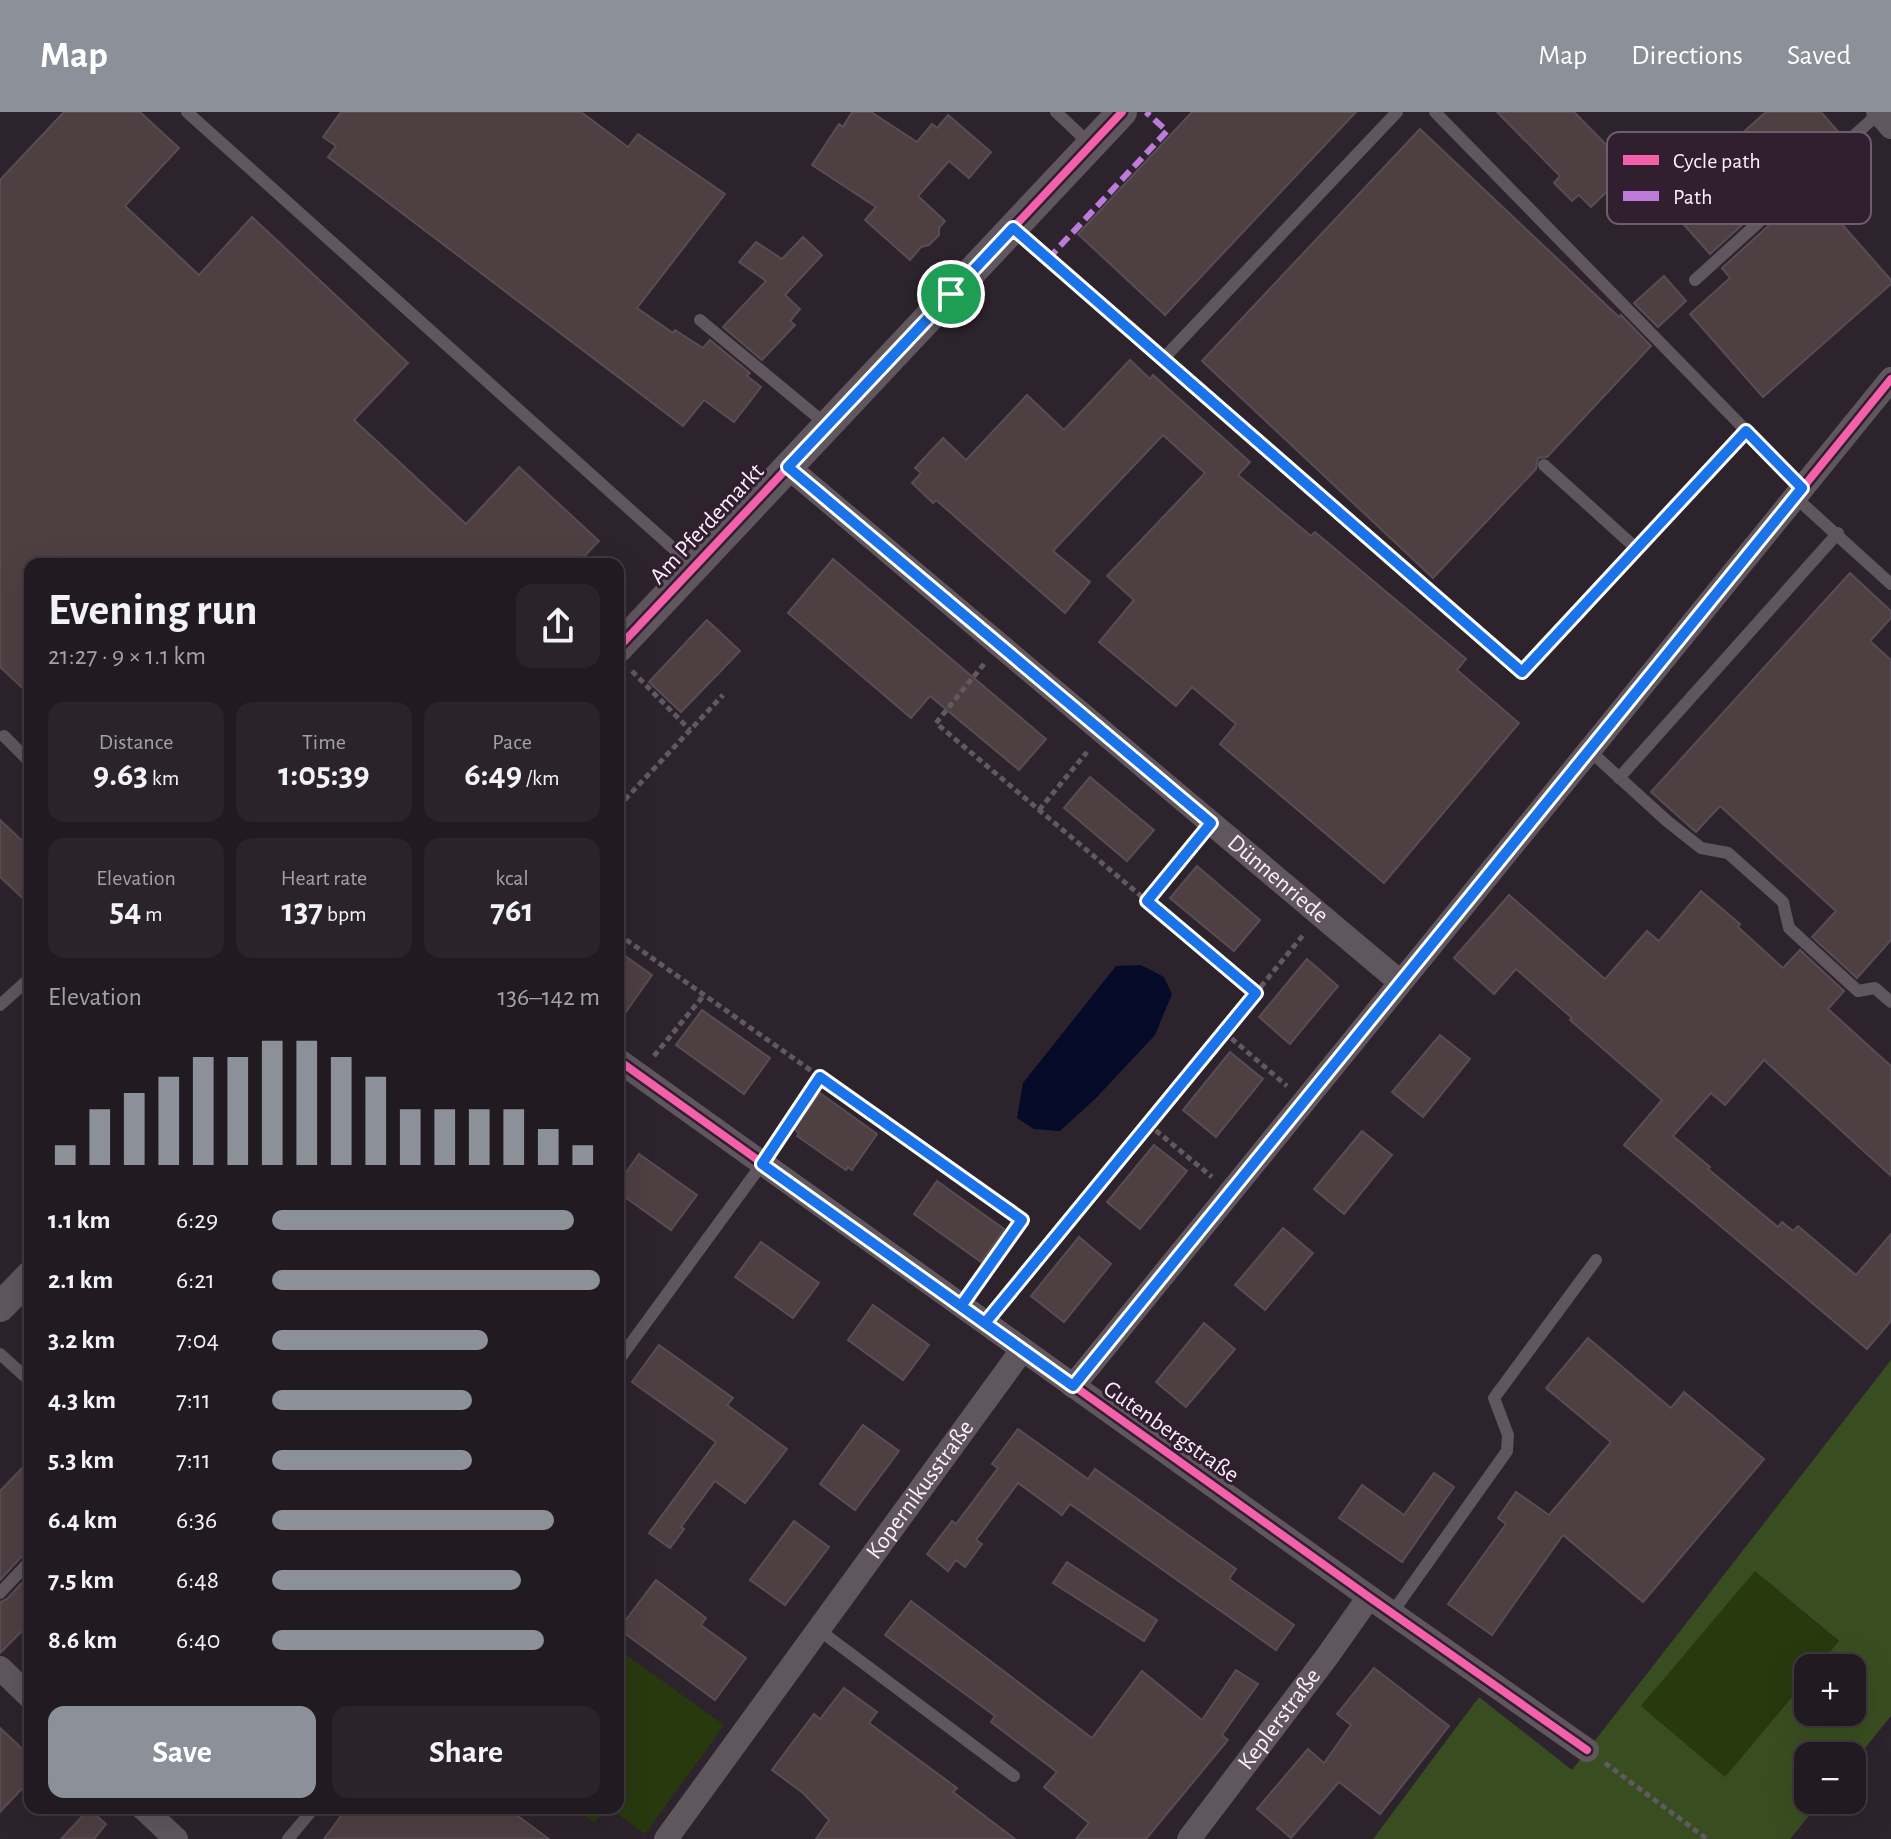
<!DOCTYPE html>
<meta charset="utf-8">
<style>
body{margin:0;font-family:"Alegreya Sans",sans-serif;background:#2a232a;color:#f1f3f6;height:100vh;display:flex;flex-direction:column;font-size:30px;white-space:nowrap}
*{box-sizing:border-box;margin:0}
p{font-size:26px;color:#a2a1a5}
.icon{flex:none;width:44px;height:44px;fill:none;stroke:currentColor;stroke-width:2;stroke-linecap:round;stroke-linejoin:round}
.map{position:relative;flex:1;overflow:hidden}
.drawer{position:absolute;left:24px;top:446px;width:600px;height:1256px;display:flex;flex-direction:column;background:#221a21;border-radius:16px;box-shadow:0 8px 32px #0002,0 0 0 2px #3f383f}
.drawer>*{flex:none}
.controls{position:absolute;left:1794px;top:1542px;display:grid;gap:16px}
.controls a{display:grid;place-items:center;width:72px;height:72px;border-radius:16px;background:#221a21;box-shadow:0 8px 32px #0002,0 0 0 2px #3f383f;font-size:40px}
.pin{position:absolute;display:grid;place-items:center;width:68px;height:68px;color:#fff;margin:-34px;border:4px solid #fff;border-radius:50%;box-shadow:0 2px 8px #0007}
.round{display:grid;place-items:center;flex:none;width:84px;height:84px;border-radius:16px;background:#2a232a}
.summary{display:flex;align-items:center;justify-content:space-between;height:136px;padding:0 24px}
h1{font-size:44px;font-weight:600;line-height:60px}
.stats{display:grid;grid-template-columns:repeat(3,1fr);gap:12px;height:136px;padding:8px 24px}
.stats div{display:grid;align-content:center;border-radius:16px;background:#2a232a;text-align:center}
.stats b{font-size:34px;font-weight:600}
.stats small{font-size:22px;font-weight:400}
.stats p{font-size:22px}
.chart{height:224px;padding:16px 24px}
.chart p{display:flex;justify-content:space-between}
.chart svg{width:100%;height:144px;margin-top:8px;stroke:#8c9099;stroke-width:6}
.button{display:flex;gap:16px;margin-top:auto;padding:16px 24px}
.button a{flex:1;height:92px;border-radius:16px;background:#8c9099;color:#fff;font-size:32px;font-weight:600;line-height:92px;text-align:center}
.button a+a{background:#2a232a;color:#f1f3f6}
ul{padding:0 24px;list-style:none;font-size:26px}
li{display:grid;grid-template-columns:128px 96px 1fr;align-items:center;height:60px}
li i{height:20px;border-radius:10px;background:#8c9099}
header{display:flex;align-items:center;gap:48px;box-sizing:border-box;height:112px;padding:0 40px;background:#8c9099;color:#fff}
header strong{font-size:38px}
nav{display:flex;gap:44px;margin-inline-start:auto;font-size:28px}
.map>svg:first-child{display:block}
.green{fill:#28390e}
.forest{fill:#394e20;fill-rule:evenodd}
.water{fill:#040a27}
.building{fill:#4e3f42;stroke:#574d52;stroke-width:2}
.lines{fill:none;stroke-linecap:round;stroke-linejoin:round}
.path{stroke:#605960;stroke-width:5;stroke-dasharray:6 4;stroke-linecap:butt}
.service{stroke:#5f565e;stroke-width:12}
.minor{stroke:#5f565e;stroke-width:24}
.tertiary{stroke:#5f565e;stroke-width:30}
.quiet{stroke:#bd7bd9;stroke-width:6;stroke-dasharray:12 6;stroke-linecap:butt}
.cycleway-casing{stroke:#311f30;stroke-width:13}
.cycleway{stroke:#f560ab;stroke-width:8}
.route-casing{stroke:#fff;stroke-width:16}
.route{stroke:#1a73e8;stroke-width:10}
.labels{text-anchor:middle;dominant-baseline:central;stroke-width:6;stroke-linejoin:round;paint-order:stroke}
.street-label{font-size:24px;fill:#fbeffb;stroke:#311f30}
.key{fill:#311f30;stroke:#6e5d6d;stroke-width:2}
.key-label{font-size:22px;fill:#fbeffb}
</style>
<header>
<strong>Map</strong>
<nav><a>Map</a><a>Directions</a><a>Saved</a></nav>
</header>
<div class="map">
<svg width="1891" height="1727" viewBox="0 0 1891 1727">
<rect width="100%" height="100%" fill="#2d232c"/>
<g class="green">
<polygon points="1755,1459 1839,1530 1817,1556 1808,1556 1808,1566 1725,1665 1641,1594"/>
<polygon points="618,1537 724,1613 645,1722 614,1699 605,1699 594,1711 573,1696 618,1696"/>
</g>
<path class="forest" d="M1891 1248V1604L1852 1652V1644H1808V1688H1822L1790 1727H1373L1479 1585 1572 1658ZM1755 1459 1839 1529 1817 1556H1852V1600H1808V1566L1725 1665 1641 1594Z"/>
<polygon class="water" points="1141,853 1164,865 1172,882 1155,923 1095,987 1060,1019 1034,1017 1017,1006 1023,971 1116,854"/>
<g class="building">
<polygon points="64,0 140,0 179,36 125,94 199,163 252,105 408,251 354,308 466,412 519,355 599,429 577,452 30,452 30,583 0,555 0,68"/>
<polygon points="341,0 581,0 628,35 638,22 725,82 637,196 673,221 675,218 703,236 710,228 750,261 747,264 761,275 734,310 704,288 683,314 328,45 336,34 323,25"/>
<polygon points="852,0 871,0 917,30 932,12 937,16 948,3 991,40 969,66 949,49 918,84 945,109 939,116 939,123 929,133 921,135 910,148 865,108 876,95 812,53 839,12 843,15"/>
<polygon points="1192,0 1356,0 1165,203 1078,122"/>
<polygon points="1497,0 1574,0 1630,57 1591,95 1579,83 1572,89 1554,71 1560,64"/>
<polygon points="1766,0 1821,0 1841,23 1710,142 1664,90"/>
<polygon points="1420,17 1619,205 1621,203 1651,234 1547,345 1538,346 1536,357 1433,466 1202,249"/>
<polygon points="1810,76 1891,168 1891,172 1763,285 1690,202 1730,166 1722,156"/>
<polygon points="803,125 822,143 785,183 800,197 790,209 795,213 762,248 723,215 766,169 739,150 756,130 782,147"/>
<polygon points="1664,164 1686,189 1658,215 1634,191"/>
<polygon points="1130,248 1150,267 1153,263 1250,350 1238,363 1311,424 1315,420 1466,547 1457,558 1519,611 1384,771 1220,632 1236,612 1192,575 1176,594 1099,530 1134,488 1107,464 1205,361 1163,323 1053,439 1090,470 1065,501 936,388 933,391 912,371 921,361 915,356 943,326 966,348 1027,283 1064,318"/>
<polygon points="833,447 1046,627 1019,658 930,584 911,606 788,501"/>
<polygon points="1850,461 1891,499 1891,506 1870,529 1891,548 1891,828 1857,866 1812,825 1836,799 1720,694 1696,720 1651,680"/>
<polygon points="707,508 740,539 681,600 649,570"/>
<polygon points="1090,665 1154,718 1127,749 1064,696"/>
<polygon points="0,708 30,736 30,793 0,765"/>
<polygon points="1197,754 1260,808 1234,839 1170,786"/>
<polygon points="1701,779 1740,812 1738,815 1783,856 1800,838 1844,879 1828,897 1891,954 1891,1064 1764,948 1725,993 1711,981 1673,1024 1710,1055 1708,1057 1778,1115 1782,1110 1793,1119 1798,1114 1856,1163 1891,1122 1891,1209 1867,1237 1624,1033 1662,988 1570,908 1572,906 1516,857 1494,882 1454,846 1509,783 1605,867 1647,819 1659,829"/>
<polygon points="618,839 652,863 618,911"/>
<polygon points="1307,847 1338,874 1290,932 1259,905"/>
<polygon points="702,898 770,946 744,982 676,933"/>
<polygon points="1440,923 1470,947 1423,1005 1392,980"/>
<polygon points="1230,940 1263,967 1216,1025 1183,998"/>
<polygon points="820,981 877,1022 852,1058 848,1055 846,1058 797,1024 799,1021 794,1017"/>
<polygon points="1362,1019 1392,1043 1344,1102 1314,1077"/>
<polygon points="1154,1033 1187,1059 1140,1117 1107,1090"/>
<polygon points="639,1042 697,1083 671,1118 618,1080 618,1072"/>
<polygon points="937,1069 1004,1117 981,1150 914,1102"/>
<polygon points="1283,1116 1313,1141 1265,1198 1235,1173"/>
<polygon points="1079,1125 1111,1152 1064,1210 1031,1184"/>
<polygon points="761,1130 819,1171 793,1206 735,1165"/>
<polygon points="873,1193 929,1233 903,1268 848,1228"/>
<polygon points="1204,1211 1235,1237 1186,1295 1156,1270"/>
<polygon points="1588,1226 1671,1296 1684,1280 1764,1347 1643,1490 1563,1423 1492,1523 1448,1492 1506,1412 1498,1406 1516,1380 1549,1403 1611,1330 1546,1276"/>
<polygon points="659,1233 733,1286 727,1293 787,1337 745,1391 715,1369 681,1415 684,1417 670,1436 649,1421 716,1330 632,1270"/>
<polygon points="863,1313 899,1339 855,1398 820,1372"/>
<polygon points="1018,1317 1088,1367 1095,1357 1236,1457 1229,1467 1294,1513 1276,1538 1070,1392 1062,1403 1018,1371 976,1428 982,1432 965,1455 956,1448 948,1459 927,1442 952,1409 956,1412 998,1356 992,1352"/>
<polygon points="30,1348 30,1440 23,1443 0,1468 0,1379"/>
<polygon points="1434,1361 1454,1375 1402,1450 1339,1406 1362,1373 1404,1403"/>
<polygon points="794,1409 829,1435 785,1493 750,1468"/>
<polygon points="1067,1450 1157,1508 1144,1529 1053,1471"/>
<polygon points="30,1462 30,1511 0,1541 0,1490 7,1487"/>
<polygon points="656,1468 706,1506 701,1513 746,1546 715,1588 619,1517"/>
<polygon points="911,1489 1092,1626 1142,1559 1202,1608 1236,1558 1258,1572 1222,1623 1228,1628 1146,1727 1076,1727 1089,1711 1044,1675 1057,1660 991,1610 995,1604 885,1523"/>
<polygon points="1374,1556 1449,1614 1380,1702 1339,1670 1291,1726 1257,1697 1308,1637 1324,1651 1351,1613 1337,1602"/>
<polygon points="844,1576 877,1600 869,1611 957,1676 953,1680 1015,1727 816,1727 829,1708 803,1681 772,1658 814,1602 820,1607"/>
<polygon points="0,1616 30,1644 30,1668 0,1700"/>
<polygon points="347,1696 507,1696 549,1727 324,1727"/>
<polygon points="89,1697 106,1712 94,1727 61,1727"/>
</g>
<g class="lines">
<g class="path">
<polyline points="984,552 936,611 1256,881"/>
<polyline points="632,559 690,618"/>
<polyline points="618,695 723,583"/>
<polyline points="1039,698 1087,640"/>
<polyline points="1147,789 1194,731"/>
<polyline points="618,822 1022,1108 976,1173"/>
<polyline points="1224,920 1287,974"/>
<polyline points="654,944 704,883"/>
<polyline points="1148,1012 1212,1065"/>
<polyline points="776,1031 820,965"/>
<polyline points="1001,1192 1304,822"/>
<polyline points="1605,1651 1707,1727"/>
</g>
<g class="service">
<polyline points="187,0 694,455"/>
<polyline points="1056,0 1091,33"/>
<polyline points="1435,0 1802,376"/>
<polyline points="1013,116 1522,560 1746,319"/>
<polyline points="1695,168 1879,1"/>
<polyline points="700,208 827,313"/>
<polyline points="1163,247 1397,0"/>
<polyline points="1544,353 1637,437"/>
<polyline points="1795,385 1891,472"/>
<polyline points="4,624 30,650"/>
<polyline points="1589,638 1667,709 1701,736 1728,741 1783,790 1789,816 1858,879 1875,876 1891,890"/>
<polyline points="1619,666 1838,421"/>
<polyline points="0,893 30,866"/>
<polyline points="0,1242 30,1269"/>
<polyline points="618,1249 762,1052"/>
<polyline points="0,1481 30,1449"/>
<polyline points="1392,1501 1507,1339 1508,1323 1494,1286 1596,1148"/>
<polyline points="819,1518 1014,1664"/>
<polyline points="288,1727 314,1696"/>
</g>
<g class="minor">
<polyline points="1878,0 1891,15"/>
<path id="s1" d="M788 355 1400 870"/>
<polyline points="618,948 1369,1485 1587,1638"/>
<polyline points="1073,1274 1891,267"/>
<polyline points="0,1556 30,1585"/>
<polyline points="143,1696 176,1727"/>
<path id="s2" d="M666 1727 1022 1238"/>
<path id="s3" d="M1189 1727 1326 1546 1369 1485"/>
</g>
<g class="tertiary">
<polyline points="618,536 1122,0"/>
<polyline points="0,1195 30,1164"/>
</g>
<polyline class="quiet" points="1048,147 1167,19 1146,0"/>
<g class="cycleway-casing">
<g id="cycleway">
<polyline points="618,536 1122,0"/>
<polyline points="618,948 1369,1485 1587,1638"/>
<polyline points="1073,1274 1891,267"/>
</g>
</g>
<use href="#cycleway" class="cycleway"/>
</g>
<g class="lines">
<g class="route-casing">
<polyline id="route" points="951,182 788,355 1211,711 1147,789 1256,881 985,1211 961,1194 1022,1108 820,965 762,1052 1073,1274 1802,376 1746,319 1522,560 1013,116 951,182"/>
</g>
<use href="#route" class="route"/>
</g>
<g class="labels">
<g class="street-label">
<text transform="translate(707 412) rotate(-47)">Am Pferdemarkt</text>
<text stroke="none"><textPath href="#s1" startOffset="640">Dünnenriede</textPath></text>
<text transform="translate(1171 1320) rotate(35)">Gutenbergstraße</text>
<text stroke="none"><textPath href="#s2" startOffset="432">Kopernikusstraße</textPath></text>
<text stroke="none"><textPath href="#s3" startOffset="150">Keplerstraße</textPath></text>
</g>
</g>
<rect x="1607" y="20" width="264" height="92" rx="12" class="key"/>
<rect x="1623" y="43" width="36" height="10" fill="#f560ab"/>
<rect x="1623" y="79" width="36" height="10" fill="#bd7bd9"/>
<g class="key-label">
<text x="1673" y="56">Cycle path</text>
<text x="1673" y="92">Path</text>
</g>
</svg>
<div class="controls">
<a>+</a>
<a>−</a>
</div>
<div class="pin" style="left:951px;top:182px;background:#1e9e55"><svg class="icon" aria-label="arrive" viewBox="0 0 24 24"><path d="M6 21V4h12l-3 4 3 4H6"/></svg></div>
<section class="drawer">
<div class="summary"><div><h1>Evening run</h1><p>21:27 · 9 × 1.1 km</p></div><a class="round"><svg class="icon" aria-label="share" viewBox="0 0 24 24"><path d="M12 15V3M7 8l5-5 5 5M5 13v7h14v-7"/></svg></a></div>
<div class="stats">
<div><p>Distance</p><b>9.63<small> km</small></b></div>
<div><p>Time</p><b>1:05:39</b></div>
<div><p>Pace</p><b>6:49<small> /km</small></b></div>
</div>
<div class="stats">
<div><p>Elevation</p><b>54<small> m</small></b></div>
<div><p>Heart rate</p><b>137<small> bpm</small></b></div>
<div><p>kcal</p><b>761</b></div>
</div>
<div class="chart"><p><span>Elevation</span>136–142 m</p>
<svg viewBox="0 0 160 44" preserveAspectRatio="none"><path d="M5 44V38M15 44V27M25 44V22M35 44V17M45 44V11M55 44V11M65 44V6M75 44V6M85 44V11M95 44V17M105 44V27M115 44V27M125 44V27M135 44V27M145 44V33M155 44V38"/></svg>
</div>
<ul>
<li><b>1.1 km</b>6:29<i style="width:92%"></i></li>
<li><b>2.1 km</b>6:21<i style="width:100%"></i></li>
<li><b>3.2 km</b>7:04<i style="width:66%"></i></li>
<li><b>4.3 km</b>7:11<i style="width:61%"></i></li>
<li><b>5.3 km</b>7:11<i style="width:61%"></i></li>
<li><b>6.4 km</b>6:36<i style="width:86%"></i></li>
<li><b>7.5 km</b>6:48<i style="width:76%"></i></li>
<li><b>8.6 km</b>6:40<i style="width:83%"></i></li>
</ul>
<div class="button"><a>Save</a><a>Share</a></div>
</section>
</div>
